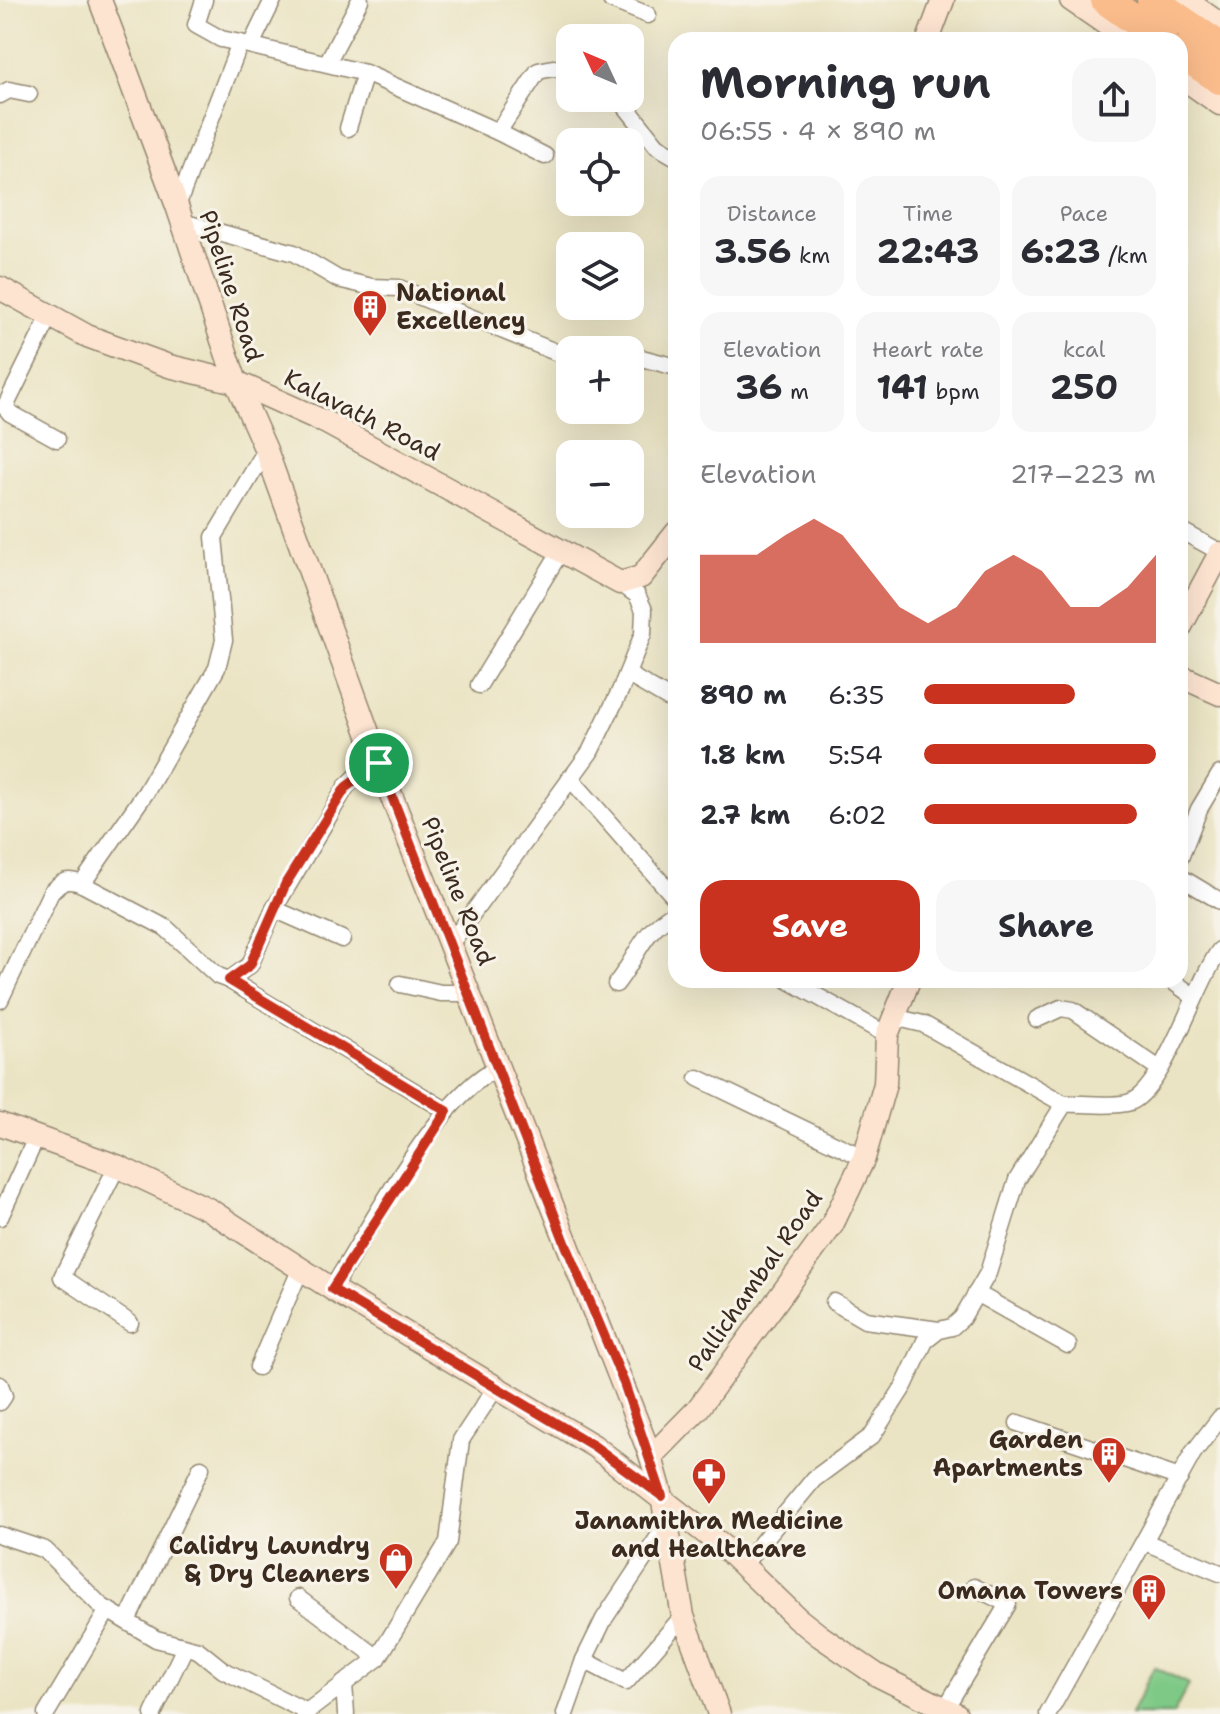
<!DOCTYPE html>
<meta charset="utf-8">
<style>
body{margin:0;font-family:"Shantell Sans",sans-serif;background:#f7f7f7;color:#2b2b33;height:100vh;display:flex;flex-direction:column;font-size:30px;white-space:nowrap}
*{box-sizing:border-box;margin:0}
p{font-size:26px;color:#7c7c81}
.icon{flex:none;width:44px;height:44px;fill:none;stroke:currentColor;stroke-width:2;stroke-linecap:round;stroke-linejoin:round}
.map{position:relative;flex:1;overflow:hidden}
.panel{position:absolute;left:668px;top:32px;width:520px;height:956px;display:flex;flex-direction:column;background:#fff;border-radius:24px;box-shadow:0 8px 32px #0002}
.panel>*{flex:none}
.needle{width:52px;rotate:314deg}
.fabs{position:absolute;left:556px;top:24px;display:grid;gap:16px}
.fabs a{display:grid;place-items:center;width:88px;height:88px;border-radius:16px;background:#fff;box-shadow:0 8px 32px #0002;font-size:40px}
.pin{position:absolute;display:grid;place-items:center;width:68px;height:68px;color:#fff;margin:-34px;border:4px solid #fff;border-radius:50%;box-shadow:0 2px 8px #0007}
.round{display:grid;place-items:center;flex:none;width:84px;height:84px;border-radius:24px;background:#f7f7f7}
.summary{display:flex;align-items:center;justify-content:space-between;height:136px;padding:0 32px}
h1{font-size:44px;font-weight:700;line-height:60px}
.metrics{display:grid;grid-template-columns:repeat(3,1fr);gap:12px;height:136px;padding:8px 32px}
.metrics div{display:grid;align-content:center;border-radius:20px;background:#f7f7f7;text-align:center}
.metrics b{font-size:34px;font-weight:700}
.metrics small{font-size:22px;font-weight:400}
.metrics p{font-size:22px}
.chart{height:224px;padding:16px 32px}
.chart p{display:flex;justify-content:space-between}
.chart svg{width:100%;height:144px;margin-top:8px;fill:#c8321e;opacity:.7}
.action{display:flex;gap:16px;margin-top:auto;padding:16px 32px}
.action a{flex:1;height:92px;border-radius:24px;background:#c8321e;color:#fff;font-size:32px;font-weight:700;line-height:92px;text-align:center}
.action a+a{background:#f7f7f7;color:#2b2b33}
ul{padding:0 32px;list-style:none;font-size:26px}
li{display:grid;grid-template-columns:128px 96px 1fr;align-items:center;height:60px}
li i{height:20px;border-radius:10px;background:#c8321e}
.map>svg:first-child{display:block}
.green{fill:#7ec986;stroke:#5c7a52;stroke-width:2}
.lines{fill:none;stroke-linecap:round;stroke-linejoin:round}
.street-casing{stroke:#938771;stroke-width:19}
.secondary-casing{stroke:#938771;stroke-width:25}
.highway-casing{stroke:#938771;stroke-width:33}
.street{stroke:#fff;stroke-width:16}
.secondary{stroke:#fde4d1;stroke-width:22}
.highway{stroke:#fabc8b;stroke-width:30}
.route-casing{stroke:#fff;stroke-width:16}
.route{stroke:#c8321e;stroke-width:10}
.labels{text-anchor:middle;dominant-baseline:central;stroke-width:6;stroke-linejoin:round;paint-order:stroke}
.street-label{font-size:24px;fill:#3b2a1e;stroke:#f7f3e8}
.poi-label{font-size:24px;font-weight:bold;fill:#3b2a1e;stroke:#f7f3e8;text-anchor:end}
</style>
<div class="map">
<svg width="1220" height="1714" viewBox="0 0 1220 1714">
<rect width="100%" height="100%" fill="#f7f3e8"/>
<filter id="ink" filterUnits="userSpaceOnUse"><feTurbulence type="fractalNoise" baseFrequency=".0125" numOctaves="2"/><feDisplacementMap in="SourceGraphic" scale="16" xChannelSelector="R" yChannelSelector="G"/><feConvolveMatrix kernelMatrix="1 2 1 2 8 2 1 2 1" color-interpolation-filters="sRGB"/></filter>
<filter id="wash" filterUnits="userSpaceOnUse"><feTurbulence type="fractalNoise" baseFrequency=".006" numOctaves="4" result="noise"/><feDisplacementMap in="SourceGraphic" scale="32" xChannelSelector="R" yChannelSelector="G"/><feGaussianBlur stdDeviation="1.8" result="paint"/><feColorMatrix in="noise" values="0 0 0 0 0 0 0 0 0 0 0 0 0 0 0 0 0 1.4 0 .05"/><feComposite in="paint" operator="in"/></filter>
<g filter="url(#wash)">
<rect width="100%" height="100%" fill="#ebe4c4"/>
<polygon class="green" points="1154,1667 1189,1684 1173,1714 1131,1714"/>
</g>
<g filter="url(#ink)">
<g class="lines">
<g class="street-casing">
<g id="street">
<polyline points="204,0 196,25 221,39 240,43"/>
<polyline points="611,0 648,15"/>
<polyline points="251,45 273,0"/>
<polyline points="327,63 360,0"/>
<polyline points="0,95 9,90 29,94"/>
<polyline points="619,98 657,146 676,157"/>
<polyline points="348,128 365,73"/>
<polyline points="498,132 545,156"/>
<polyline points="177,206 240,43 365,73 498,132 538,71 553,68 570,71"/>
<polyline points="182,222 294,253 338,279 372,287 399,288 570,358"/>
<polyline points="50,316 5,407 10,413 57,439"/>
<polyline points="601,350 613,350"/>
<polyline points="630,355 676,367"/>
<polyline points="1180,530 1220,552"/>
<polyline points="627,674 676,703"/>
<polyline points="479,685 562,549"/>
<polyline points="570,778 676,899"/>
<polyline points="1180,858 1199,809 1220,774"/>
<polyline points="1180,877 1220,901"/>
<polyline points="82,884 166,928 218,976 229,980 250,965 274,909 342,939"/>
<polyline points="274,909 346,787 358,775 379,763"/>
<polyline points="451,943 590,752 620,691 643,634 644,610 637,595 620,583"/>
<polyline points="229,980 447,1111"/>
<polyline points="788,980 887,1035"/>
<polyline points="1171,980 1193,996"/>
<polyline points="400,984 441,993 470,993"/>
<path d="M616 984C639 955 640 932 676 912"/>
<path d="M0 1000 51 892C62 881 67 878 82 884L146 792 217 668 224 640 214 537 266 450"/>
<polyline points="894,1017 923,1024 1064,1104"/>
<polyline points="1037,1019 1061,1008 1073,1010 1158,1068"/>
<polyline points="698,1078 864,1158"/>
<polyline points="117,1166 62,1277 130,1323"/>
<polyline points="0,1217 36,1138"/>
<path d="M332 1289C369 1230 438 1094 499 1067"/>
<polyline points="976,1293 1068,1345"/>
<polyline points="834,1302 865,1320 939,1330"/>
<polyline points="258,1367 301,1268"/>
<polyline points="0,1385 4,1396 0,1402"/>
<polyline points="1018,1423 1180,1478"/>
<polyline points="0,1535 45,1550 101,1606 156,1639 198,1650 223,1670 305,1711"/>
<polyline points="1145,1542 1220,1573"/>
<path d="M744 1564 814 1479 872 1436 904 1386 925 1341 939 1330 952 1327 962 1318 988 1273 1017 1180 1064 1104C1084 1103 1108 1107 1127 1103 1163 1095 1196 981 1220 950"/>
<polyline points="298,1598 378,1658"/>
<polyline points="127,1621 201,1468"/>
<polyline points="584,1660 604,1619 665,1527"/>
<polyline points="344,1683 346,1714"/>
<polyline points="945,1709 1008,1604 974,1587"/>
<polyline points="46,1714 108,1610"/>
<polyline points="153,1714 185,1647"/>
<polyline points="304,1714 378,1658 448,1542 461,1440 496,1387"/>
<polyline points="565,1714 584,1660 626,1682 683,1616"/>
<polyline points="1048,1714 1193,1453 1220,1418"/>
</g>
</g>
<g class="secondary-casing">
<g id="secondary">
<polyline points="100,0 177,206 236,382 266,450 384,777 651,1457 662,1496 683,1616 719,1714"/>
<polyline points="1071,0 1129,40"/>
<polyline points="1185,0 1220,24"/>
<polyline points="928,40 943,0"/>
<polyline points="1180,76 1220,104"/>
<polyline points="0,288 87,336 169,366 236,382 325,422 620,583 641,577 676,533"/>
<polyline points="1180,628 1220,553"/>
<polyline points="1180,676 1220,694"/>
<polyline points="0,1124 117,1166 208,1209 332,1289 594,1446 726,1549 797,1618 820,1636 877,1675 956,1714"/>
<polyline points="651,1457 697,1410 832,1225 864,1158 885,1084 887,1035 909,980"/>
</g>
</g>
<g class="highway-casing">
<g id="highway">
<polyline points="1106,0 1163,40"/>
<polyline points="1152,0 1220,47"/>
<polyline points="1180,52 1220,79"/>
</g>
</g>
<use href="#street" class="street"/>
<use href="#secondary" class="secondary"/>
<use href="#highway" class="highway"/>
</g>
</g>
<g class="lines" filter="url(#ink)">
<g class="route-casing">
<polygon id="route" points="379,763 566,1245 624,1383 662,1496 594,1446 332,1289 447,1111 229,980 250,965 286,883 346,787"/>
</g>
<use href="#route" class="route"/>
</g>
<defs>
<g id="building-pin" transform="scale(1.8)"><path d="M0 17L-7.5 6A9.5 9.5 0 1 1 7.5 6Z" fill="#c8321e" stroke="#f7f3e8"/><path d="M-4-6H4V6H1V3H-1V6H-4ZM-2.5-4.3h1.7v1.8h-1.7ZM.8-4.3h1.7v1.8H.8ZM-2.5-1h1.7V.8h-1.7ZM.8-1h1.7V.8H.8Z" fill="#fff"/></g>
<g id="pharmacy-pin" transform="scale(1.8)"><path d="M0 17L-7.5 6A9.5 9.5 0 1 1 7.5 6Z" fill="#c8321e" stroke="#f7f3e8"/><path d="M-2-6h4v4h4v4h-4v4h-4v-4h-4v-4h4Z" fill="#fff"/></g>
<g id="shop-pin" transform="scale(1.8)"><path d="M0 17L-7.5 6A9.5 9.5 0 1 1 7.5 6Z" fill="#c8321e" stroke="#f7f3e8"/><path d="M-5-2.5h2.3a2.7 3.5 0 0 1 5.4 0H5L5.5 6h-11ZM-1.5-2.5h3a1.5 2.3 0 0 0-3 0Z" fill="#fff"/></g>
</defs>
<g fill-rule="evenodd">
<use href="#building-pin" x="370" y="307"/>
<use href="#building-pin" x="1109" y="1454"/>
<use href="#pharmacy-pin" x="709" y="1475"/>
<use href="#shop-pin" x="396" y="1560"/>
<use href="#building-pin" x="1149" y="1591"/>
</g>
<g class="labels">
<g class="street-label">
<text transform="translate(231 286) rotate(72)">Pipeline Road</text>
<text transform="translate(362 415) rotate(27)">Kalavath Road</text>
<text transform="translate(458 891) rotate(68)">Pipeline Road</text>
<text transform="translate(755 1281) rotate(-55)">Pallichambal Road</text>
</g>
<g class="poi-label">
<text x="396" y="293" text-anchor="start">National<tspan x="396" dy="28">Excellency</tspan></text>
<text x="1083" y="1440">Garden<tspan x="1083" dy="28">Apartments</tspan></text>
<text x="709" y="1521" text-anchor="middle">Janamithra Medicine<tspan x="709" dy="28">and Healthcare</tspan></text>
<text x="370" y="1546">Calidry Laundry<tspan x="370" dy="28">&amp; Dry Cleaners</tspan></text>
<text x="1123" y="1591">Omana Towers</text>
</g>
</g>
</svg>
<div class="fabs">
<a><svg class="needle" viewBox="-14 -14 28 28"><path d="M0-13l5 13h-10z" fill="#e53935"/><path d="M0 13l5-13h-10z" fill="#7c7c81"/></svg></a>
<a><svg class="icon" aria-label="locate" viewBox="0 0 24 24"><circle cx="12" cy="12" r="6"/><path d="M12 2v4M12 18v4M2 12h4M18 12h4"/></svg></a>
<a><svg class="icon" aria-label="layers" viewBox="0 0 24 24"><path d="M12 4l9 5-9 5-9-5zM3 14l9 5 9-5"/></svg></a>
<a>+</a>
<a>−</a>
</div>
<div class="pin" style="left:379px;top:763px;background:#1e9e55"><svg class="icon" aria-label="arrive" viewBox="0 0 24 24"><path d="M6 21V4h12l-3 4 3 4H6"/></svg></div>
<section class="panel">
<div class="summary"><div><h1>Morning run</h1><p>06:55 · 4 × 890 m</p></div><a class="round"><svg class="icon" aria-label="share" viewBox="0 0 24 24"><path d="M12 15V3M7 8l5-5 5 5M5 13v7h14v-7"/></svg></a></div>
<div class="metrics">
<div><p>Distance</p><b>3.56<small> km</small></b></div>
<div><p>Time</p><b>22:43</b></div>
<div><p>Pace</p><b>6:23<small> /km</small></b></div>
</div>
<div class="metrics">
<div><p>Elevation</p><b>36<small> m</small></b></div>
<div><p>Heart rate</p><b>141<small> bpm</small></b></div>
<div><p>kcal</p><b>250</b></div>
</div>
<div class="chart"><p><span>Elevation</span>217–223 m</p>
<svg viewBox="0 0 160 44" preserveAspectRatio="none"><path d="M0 44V17L10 17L20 17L30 11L40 6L50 11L60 22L70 33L80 38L90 33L100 22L110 17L120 22L130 33L140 33L150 27L160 17V44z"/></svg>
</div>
<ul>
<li><b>890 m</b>6:35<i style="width:65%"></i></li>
<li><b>1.8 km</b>5:54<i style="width:100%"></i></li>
<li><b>2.7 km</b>6:02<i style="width:92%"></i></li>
</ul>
<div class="action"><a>Save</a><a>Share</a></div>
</section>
</div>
